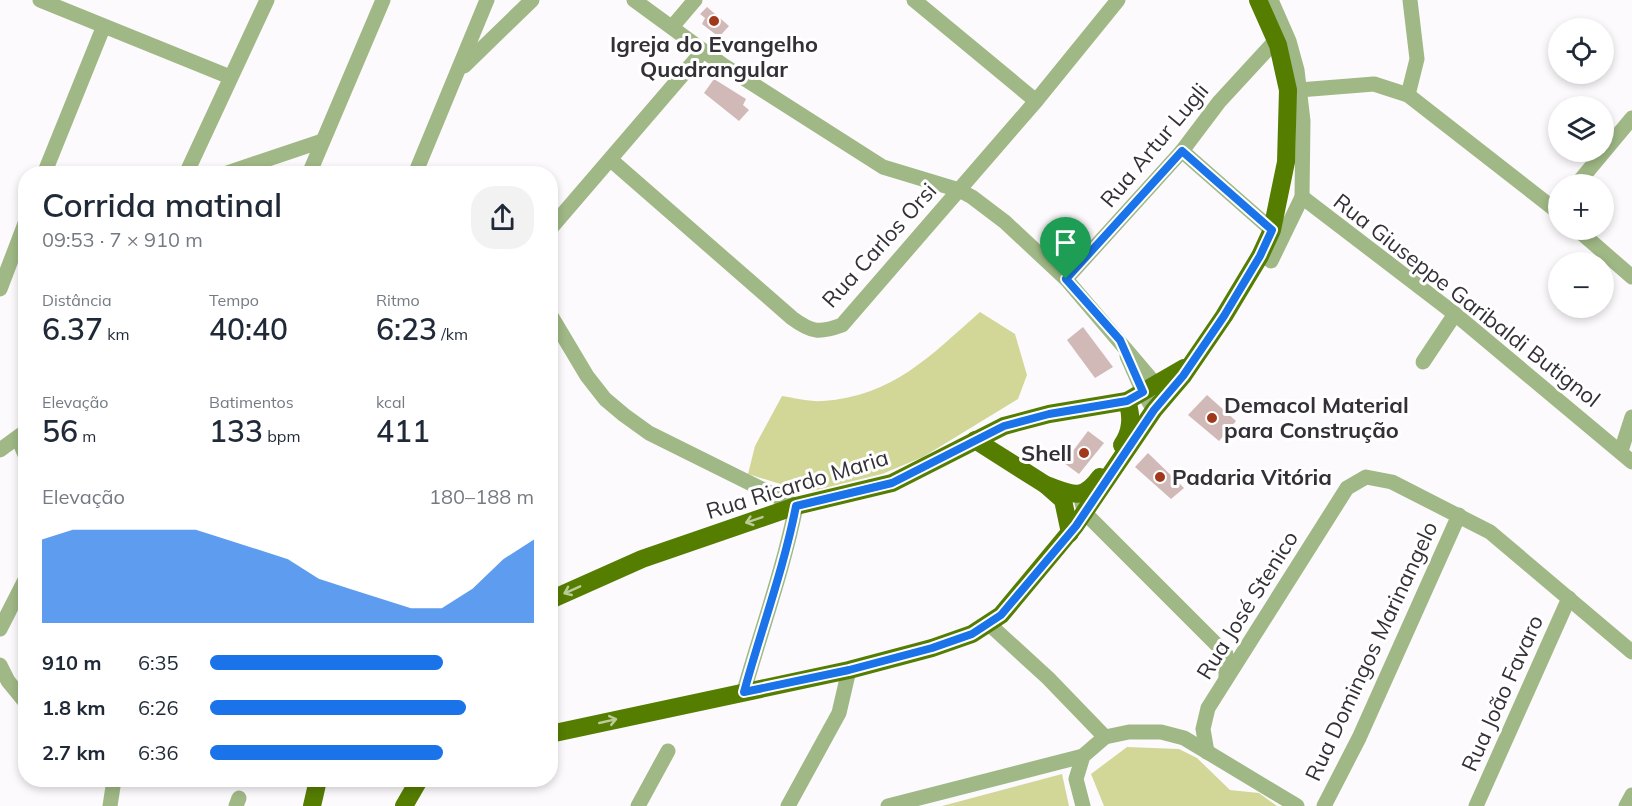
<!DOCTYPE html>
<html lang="pt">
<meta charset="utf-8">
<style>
body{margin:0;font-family:Mulish,sans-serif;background:#f2f2f3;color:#1f2937;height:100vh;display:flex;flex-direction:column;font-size:22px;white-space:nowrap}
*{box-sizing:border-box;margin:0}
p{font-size:20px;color:#747a83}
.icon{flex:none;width:33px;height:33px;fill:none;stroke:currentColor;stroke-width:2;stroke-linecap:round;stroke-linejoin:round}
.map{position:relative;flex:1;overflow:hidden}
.drawer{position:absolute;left:18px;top:166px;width:540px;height:621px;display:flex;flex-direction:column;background:#fff;border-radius:24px;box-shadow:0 3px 9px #0003}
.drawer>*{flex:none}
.controls{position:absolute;left:1548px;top:18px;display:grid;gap:12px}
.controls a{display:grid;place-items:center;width:66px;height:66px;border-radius:50%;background:#fff;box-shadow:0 3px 9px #0003;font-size:30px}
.pin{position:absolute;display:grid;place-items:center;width:51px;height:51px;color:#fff;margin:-62px -26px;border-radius:50% 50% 50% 0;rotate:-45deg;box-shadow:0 0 6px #0007}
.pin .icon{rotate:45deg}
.round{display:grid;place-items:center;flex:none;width:63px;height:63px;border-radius:24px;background:#f2f2f3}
.summary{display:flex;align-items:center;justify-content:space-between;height:102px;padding:0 24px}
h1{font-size:33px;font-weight:600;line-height:45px}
.figures{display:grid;grid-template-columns:repeat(3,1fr);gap:9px;height:102px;padding:6px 24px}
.figures div{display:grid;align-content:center}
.figures b{font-size:30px;font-weight:600}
.figures small{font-size:16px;font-weight:400}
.figures p{font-size:16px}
.chart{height:168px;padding:12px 24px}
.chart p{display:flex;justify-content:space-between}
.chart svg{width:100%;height:108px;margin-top:6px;fill:#1a73e8;opacity:.7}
ul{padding:0 24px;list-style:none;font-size:20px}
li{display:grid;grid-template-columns:96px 72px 1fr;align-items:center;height:45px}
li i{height:15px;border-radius:8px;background:#1a73e8}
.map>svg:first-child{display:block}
.green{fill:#d2d798}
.building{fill:#d0b9b7}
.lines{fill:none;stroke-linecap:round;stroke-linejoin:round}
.minor{stroke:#9fb885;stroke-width:15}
.major{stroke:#557d00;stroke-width:18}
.oneway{stroke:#bbcb99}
.route-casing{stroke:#fff;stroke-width:12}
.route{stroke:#1a73e8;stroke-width:8}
.poi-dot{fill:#a0381b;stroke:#fff;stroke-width:2}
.labels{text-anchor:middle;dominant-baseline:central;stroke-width:6;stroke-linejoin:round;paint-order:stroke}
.poi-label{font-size:22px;font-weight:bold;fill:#343037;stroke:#fff;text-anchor:start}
.street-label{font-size:22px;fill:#343037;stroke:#fff}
</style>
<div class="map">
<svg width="1632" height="806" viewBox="0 0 1632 806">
<rect width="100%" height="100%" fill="#fcfafd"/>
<g class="green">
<path d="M980 312 1015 334 1027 375 1018 399 923 457 882 474 812 491 793 488 748 474 755 446 782 396C795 398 810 402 823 401 893 396 930 356 980 312Z"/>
<polygon points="1127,747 1179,749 1197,758 1230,790 1259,793 1277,806 1104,806 1091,774"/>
<polygon points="1062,774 1069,806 942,806"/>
</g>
<g class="building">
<polygon points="707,7 729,26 719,37 702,24 705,18 700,14"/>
<polygon points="714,79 746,99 743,105 749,110 739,121 704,93"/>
<polygon points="1083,327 1113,367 1095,378 1067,340"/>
<polygon points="1207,395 1236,421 1219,441 1188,415"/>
<polygon points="1088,431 1104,443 1079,474 1064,463"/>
<polygon points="1148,453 1184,488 1171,499 1135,467"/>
</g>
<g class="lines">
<g class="minor">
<polyline points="40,0 230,77"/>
<polyline points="634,0 723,65 883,167 959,190 972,197 1005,222 1066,279 1163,393"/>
<polyline points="914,0 1036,101"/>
<polyline points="672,27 695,0"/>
<polyline points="464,66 532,0"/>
<polyline points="1299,90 1374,84 1408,95 1558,212"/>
<polyline points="1408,95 1417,59 1410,0"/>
<polyline points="1182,151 1272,230"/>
<path d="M611 160 792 318C812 333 820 333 842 325L1036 101 1118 0"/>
<polyline points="44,174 103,28"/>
<polyline points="186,174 267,0"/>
<polyline points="224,174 322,141"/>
<polyline points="309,174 383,0"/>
<polyline points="415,174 487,0"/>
<polyline points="1577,184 1632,118"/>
<polyline points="1302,197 1455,314 1632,462"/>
<polyline points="550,229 703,51"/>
<polyline points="1578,230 1632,277"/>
<polyline points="1271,261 1302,197 1303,121 1297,70 1289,41 1271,0"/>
<polyline points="1066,279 1182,151 1219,102 1276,40"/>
<polyline points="0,289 26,221"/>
<path d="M550 314 587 376 605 399 624 415 649 433 796 506C784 567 761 631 744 691"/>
<polyline points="1127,356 1143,392 1154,410"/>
<polyline points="1423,362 1455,314"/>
<polyline points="18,438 26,457"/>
<polyline points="0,450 26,431"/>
<polyline points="1621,451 1632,417"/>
<polyline points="1082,503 1085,513 1226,654 1226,678"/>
<polyline points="989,624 1048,678 1105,737"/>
<polyline points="0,629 26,578"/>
<polyline points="0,665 8,681 26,703"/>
<polyline points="1207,752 1203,729 1208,708 1347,488 1366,477 1392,482 1490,532 1632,652"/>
<polyline points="110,806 114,780"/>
<polyline points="236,806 239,798"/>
<polyline points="638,806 668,751"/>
<polyline points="788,806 839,713 849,670"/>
<polyline points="888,806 1083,756"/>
<polyline points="1083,806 1076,779 1083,756 1105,737 1129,732 1161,732 1184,738 1297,806"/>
<polyline points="1324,806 1359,738 1459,515"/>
<polyline points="1476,806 1569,598"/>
<polyline points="1626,806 1632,795"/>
</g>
<g class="major">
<polyline points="975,440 1046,485 1063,500 1070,533"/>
<path d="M1122 445C1132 431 1132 416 1127 401"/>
<path d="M1046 485C1072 494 1082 502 1100 477"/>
<polyline points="550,600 642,559 796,506 892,483 1004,426 1049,414 1127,401 1184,368"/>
<polyline points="550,734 849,670 932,648 972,634 1001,615 1075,526 1154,410 1183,376 1224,316 1260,256 1272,230 1286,162 1288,90 1278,45 1258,0"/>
<polyline points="312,806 318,780"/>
<polyline points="404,806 419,780"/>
</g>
</g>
<defs><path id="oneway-shaft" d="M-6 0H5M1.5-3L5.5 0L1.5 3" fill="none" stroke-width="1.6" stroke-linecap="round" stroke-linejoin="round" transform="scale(1.5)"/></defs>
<g class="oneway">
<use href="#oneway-shaft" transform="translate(754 520) rotate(161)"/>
<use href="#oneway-shaft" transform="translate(572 590) rotate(156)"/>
<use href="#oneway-shaft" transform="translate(608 721) rotate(-13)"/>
</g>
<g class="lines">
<g class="route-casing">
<path id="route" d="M1182 151 1272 230 1260 256 1224 316 1183 376 1154 410 1076 526 1001 615 972 634 932 648 849 670 744 692C761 630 784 568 796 506L892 483 1004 426 1049 414 1127 401 1143 392 1120 340 1066 279Z"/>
</g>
<use href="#route" class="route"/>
</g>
<g class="poi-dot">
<circle cx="714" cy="21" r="6"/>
<circle cx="1212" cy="418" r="6"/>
<circle cx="1084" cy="453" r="6"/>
<circle cx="1160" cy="477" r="6"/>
</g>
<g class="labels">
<g class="poi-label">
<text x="714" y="44" text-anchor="middle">Igreja do Evangelho<tspan x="714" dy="25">Quadrangular</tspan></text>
<text x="1224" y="405">Demacol Material<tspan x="1224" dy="25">para Construção</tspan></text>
<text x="1072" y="453" text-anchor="end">Shell</text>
<text x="1172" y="477">Padaria Vitória</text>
</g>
<g class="street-label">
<text transform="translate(1154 145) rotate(-50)">Rua Artur Lugli</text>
<text transform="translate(879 245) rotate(-48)">Rua Carlos Orsi</text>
<text transform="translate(1467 300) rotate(38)">Rua Giuseppe Garibaldi Butignol</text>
<text transform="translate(797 484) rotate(-17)">Rua Ricardo Maria</text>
<text transform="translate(1247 605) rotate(-58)">Rua José Stenico</text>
<text transform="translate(1371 651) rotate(-65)">Rua Domingos Marinangelo</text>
<text transform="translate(1502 693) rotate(-66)">Rua João Favaro</text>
</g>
</g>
</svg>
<div class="controls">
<a><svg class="icon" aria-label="locate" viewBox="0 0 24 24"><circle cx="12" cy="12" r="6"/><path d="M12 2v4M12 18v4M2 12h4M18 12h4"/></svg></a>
<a><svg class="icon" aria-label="layers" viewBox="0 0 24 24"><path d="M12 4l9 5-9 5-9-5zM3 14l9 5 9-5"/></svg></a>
<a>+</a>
<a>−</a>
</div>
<div class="pin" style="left:1066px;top:279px;background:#1e9e55"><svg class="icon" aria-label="arrive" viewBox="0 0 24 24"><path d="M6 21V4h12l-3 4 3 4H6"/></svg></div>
<section class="drawer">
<div class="summary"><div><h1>Corrida matinal</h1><p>09:53 · 7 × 910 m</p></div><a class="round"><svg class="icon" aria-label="share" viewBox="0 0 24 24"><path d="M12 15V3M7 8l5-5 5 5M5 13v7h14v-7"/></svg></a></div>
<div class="figures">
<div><p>Distância</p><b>6.37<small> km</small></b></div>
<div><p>Tempo</p><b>40:40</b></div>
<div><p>Ritmo</p><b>6:23<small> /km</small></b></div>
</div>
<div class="figures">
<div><p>Elevação</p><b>56<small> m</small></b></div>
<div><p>Batimentos</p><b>133<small> bpm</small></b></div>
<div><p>kcal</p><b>411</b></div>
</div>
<div class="chart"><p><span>Elevação</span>180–188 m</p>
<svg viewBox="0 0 160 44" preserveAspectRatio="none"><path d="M0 44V10L10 6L20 6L30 6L40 6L50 6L60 10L70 14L80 18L90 26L100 30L110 34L120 38L130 38L140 30L150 18L160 10V44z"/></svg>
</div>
<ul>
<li><b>910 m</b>6:35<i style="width:72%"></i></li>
<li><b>1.8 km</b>6:26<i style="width:79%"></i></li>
<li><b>2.7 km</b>6:36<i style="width:72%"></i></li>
</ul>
</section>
</div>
